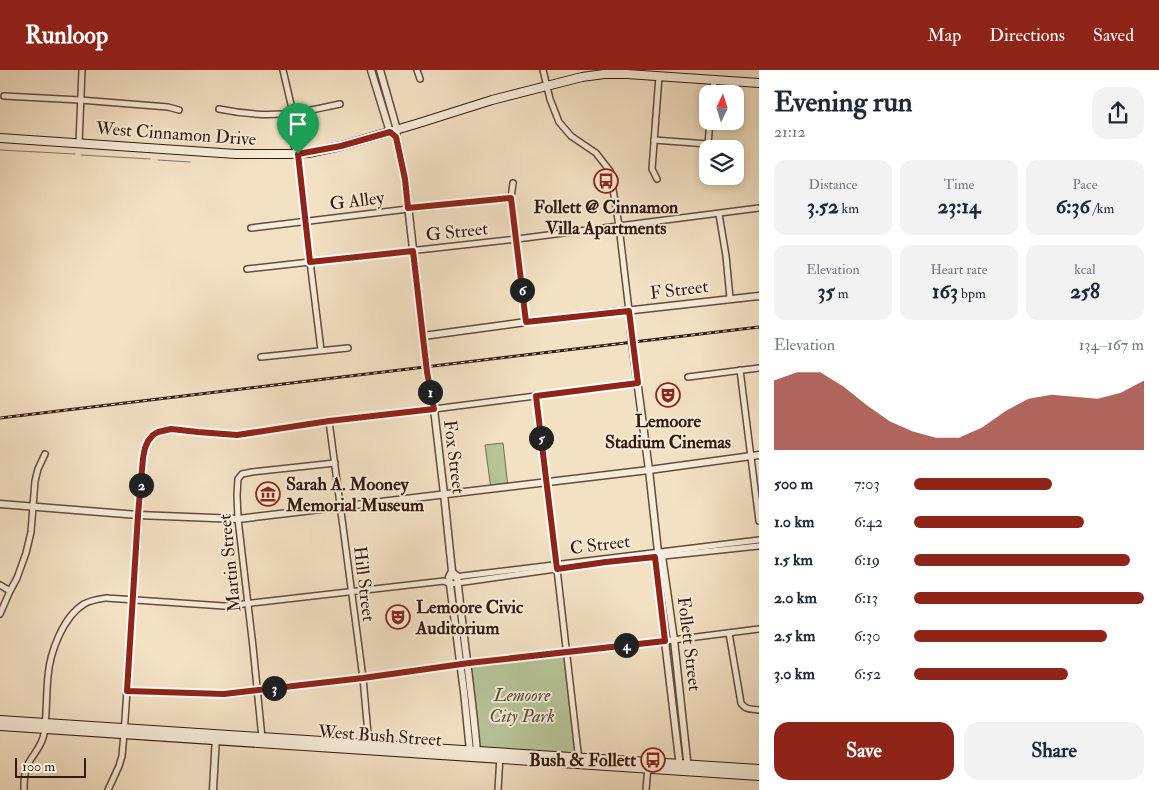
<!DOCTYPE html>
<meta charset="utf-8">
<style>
body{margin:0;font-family:"IM FELL Double Pica",serif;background:#f2f2f3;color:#1f2937;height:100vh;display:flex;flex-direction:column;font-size:19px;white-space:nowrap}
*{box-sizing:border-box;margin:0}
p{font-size:16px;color:#747a83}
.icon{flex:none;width:28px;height:28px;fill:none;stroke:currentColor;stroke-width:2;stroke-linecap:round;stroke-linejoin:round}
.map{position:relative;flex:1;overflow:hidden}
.side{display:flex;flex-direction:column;background:#fff;width:400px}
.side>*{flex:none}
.needle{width:32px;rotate:4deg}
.fabs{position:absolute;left:699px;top:15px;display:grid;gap:10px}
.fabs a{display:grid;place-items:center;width:45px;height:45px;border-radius:10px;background:#fff;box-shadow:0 2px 8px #0003;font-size:25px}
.scale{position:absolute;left:15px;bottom:12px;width:71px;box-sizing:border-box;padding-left:5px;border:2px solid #34190f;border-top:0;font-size:14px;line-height:18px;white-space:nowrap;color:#34190f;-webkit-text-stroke:4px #f7ecd9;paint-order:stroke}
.pin{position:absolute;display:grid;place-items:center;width:42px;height:42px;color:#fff;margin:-51px -21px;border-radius:50% 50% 50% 0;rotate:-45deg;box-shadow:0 0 5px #0007}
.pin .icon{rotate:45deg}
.km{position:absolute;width:25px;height:25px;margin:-12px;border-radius:50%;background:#222;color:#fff;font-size:14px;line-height:25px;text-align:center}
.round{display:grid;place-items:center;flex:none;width:52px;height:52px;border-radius:15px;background:#f2f2f3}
.overview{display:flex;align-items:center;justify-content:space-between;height:85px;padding:0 15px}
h1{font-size:28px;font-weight:700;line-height:38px}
.figures{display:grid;grid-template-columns:repeat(3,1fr);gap:8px;height:85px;padding:5px 15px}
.figures div{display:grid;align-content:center;border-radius:12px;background:#f2f2f3;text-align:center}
.figures b{font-size:21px;font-weight:700}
.figures small{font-size:14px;font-weight:400}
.figures p{font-size:14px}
.chart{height:140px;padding:10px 15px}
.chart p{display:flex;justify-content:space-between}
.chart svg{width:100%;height:90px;margin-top:5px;fill:#8f2418;opacity:.7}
.cta{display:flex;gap:10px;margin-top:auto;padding:10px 15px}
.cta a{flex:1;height:58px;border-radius:15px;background:#8f2418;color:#fff;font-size:20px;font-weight:700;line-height:58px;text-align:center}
.cta a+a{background:#f2f2f3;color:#1f2937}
ul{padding:0 15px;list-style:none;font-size:16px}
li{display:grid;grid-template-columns:80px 60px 1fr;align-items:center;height:38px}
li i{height:12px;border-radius:6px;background:#8f2418}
header{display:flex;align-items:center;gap:30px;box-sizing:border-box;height:70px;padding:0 25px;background:#8f2418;color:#fff}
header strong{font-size:24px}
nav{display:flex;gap:28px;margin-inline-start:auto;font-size:18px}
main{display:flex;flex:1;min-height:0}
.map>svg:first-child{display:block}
.green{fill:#b6c498;stroke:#756e54}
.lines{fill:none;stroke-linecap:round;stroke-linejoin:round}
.stream{stroke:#727c70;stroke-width:1}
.minor-casing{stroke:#644b3c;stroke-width:8}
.tertiary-casing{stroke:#644b3c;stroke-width:9}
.secondary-casing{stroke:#34190f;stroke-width:10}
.minor{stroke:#f7ecd9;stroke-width:5}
.tertiary{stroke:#f7ecd9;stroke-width:6}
.secondary{stroke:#f7ecd9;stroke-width:8}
.rail-casing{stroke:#34190f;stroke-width:3}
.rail{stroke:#f7ecd9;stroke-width:1;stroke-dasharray:4;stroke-linecap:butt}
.route-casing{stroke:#fff;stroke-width:10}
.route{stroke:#8f2418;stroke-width:6}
.labels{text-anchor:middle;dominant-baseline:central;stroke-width:4;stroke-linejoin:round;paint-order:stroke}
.street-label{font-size:18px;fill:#34190f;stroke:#f7ecd9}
.poi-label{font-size:18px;font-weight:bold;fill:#34190f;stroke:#f7ecd9}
.park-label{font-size:18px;font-style:italic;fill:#5b4c38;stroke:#f7ecd9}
</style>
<header>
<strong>Runloop</strong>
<nav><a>Map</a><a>Directions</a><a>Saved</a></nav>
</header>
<main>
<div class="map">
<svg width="759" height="720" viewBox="0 0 759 720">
<rect width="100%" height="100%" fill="#f3e1c4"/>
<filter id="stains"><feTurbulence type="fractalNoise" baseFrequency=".004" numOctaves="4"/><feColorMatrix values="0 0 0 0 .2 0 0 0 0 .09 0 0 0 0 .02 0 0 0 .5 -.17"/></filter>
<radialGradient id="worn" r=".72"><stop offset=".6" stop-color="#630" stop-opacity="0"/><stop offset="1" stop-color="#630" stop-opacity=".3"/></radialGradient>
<g class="green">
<polygon points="503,373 508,417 491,419 485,375"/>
<polygon points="566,582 578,688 477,682 468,593"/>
</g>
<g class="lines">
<g class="stream">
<polyline points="0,80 75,84"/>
<polyline points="81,85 150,89"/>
<polyline points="158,90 190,92"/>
</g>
<g class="minor-casing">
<g id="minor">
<path d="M283 0 293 43C299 52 302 74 298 84L305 151 321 280"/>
<polyline points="417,0 420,9"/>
<polyline points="543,0 550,29 559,52 571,66 596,83 610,101 619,156 629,241"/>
<polyline points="713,24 714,10"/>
<polyline points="4,26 80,30 168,37 179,40"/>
<path d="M219 39C243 44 269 46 294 43 309 41 325 37 340 34"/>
<path d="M293 43C289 53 292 75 298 84"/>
<polyline points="654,70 708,74 710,51"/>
<polyline points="79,73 82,0"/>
<polyline points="657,109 652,99 659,6"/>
<polyline points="513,113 511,128 526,252"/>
<polyline points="719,144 726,186 730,228"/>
<polyline points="251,158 408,139 511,128"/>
<polyline points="247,199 517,169 759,138"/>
<polyline points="261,287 348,278"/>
<polyline points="740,300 759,451"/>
<polyline points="688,307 759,298"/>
<polyline points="536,325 547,412 579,691"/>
<polyline points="329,351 363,608 369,675"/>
<polyline points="454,507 759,470"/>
<polyline points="0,515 10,521"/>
<polyline points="0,544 10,521 17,508 26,483 31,462 35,411 38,399 45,384"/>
<path d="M729 563 741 633C745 640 752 639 759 640"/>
<polyline points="127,621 224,624 239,623 363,608 469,593 665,571 759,559"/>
<polyline points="262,668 253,577 238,449 237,425 238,409 242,404 252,402 335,393"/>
<path d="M24 720C24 711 24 702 28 694 34 683 42 676 44 664 47 645 46 625 48 606 50 582 63 547 84 534 91 530 99 529 106 528L224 536 235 535 444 511 450 514 606 492 759 476"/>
<polyline points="108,720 119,696 122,686 124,664 136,487 143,388 145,378 151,366 158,362 167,359 237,365 329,351 434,339 638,313"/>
<polyline points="498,720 500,686"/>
<polyline points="646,720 648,696"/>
</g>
</g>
<g class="tertiary-casing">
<g id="tertiary">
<polyline points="371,0 390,62 393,65"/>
<polyline points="380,0 397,60 396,67 405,109 427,302 434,339 444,424 452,501 449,507 464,622 470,681 472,684"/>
<polyline points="629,241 632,272 649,400 658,482 662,486 674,570 688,699"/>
<polyline points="423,266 526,252 759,226"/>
<polyline points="0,434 138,445 238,449 649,400 759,385"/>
<polyline points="658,482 655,487 680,697"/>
<path d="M452 502 457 506C463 565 472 623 477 682L476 684"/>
<polyline points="213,720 216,666"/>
</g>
</g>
<g class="secondary-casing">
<g id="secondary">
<polyline points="0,68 236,84 289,84 308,83 341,76 416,54 492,30 582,7 604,4 627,4 759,13"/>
<path d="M0 650C253 665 506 685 759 699"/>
<polyline points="0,656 759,706"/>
</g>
</g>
<use href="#minor" class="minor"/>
<use href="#tertiary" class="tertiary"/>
<use href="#secondary" class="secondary"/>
<g class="rail-casing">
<polyline id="rail" points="0,348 759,257"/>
</g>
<use href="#rail" class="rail"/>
</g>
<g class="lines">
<g class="route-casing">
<polygon id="route" points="390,62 396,67 405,109 408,138 511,128 526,252 629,241 638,313 536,326 557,499 606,492 655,487 665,571 469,593 363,608 224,624 127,621 138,445 143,388 145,378 148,371 153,365 158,362 171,359 198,362 237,365 329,351 434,339 427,302 413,181 310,192 298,84 341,76"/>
</g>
<use href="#route" class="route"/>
</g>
<defs>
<g id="bus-ring" transform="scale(1.25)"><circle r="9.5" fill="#f7ecd9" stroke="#8f2418" stroke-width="1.5"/><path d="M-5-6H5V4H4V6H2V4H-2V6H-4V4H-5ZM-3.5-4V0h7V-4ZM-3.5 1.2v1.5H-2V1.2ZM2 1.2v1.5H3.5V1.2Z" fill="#8f2418"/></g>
<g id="theatre-ring" transform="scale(1.25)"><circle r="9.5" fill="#f7ecd9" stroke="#8f2418" stroke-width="1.5"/><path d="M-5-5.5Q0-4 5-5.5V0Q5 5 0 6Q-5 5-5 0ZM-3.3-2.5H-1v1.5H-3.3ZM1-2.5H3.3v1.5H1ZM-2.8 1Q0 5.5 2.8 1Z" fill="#8f2418"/></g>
<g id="museum-ring" transform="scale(1.25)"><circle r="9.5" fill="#f7ecd9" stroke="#8f2418" stroke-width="1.5"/><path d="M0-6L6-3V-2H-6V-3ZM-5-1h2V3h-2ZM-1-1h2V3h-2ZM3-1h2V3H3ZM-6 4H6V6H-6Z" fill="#8f2418"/></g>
</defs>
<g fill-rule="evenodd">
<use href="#bus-ring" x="606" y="111"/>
<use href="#theatre-ring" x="668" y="325"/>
<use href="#museum-ring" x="268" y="424"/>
<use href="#theatre-ring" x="398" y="547"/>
<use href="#bus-ring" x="653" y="690"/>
</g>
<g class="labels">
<g class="street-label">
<text transform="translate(176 64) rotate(4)">West Cinnamon Drive</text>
<text transform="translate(357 131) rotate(-7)">G Alley</text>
<text transform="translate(457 162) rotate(-6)">G Street</text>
<text transform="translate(679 220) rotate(-7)">F Street</text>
<text transform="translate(454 387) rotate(83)">Fox Street</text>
<text transform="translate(600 475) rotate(-7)">C Street</text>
<text transform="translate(230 493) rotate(-96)">Martin Street</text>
<text transform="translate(364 514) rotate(83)">Hill Street</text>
<text transform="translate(689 574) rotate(83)">Follett Street</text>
<text transform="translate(380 666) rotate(4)">West Bush Street</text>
</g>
<g class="poi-label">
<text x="606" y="137">Follett @ Cinnamon<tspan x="606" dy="21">Villa Apartments</tspan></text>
<text x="668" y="351">Lemoore<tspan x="668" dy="21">Stadium Cinemas</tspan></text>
<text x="286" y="414" text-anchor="start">Sarah A. Mooney<tspan x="286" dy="21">Memorial Museum</tspan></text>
<text x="416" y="537" text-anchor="start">Lemoore Civic<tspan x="416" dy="21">Auditorium</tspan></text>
<text x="636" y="690" text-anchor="end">Bush &amp; Follett</text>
</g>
<g class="park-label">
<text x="522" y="625">Lemoore<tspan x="522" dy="21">City Park</tspan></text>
</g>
</g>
<rect width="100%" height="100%" filter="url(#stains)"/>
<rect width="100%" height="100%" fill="url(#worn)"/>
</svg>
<div class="fabs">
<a><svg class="needle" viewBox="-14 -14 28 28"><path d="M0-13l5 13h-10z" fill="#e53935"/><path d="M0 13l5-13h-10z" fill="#747a83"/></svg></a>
<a><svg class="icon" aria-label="layers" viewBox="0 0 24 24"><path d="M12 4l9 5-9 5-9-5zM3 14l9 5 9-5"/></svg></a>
</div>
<div class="scale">100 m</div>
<div class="pin" style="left:298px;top:84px;background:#1e9e55"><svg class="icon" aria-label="arrive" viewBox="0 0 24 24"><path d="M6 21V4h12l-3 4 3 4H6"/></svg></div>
<b class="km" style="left:430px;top:322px">1</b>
<b class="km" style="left:141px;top:415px">2</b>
<b class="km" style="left:274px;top:618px">3</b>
<b class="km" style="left:626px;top:575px">4</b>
<b class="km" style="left:541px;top:368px">5</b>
<b class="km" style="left:522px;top:220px">6</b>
</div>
<section class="side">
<div class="overview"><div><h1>Evening run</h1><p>21:12</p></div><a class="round"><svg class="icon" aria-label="share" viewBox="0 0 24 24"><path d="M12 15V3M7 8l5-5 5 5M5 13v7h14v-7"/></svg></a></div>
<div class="figures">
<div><p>Distance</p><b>3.52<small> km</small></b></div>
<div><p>Time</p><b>23:14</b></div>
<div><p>Pace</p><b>6:36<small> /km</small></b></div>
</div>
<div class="figures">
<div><p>Elevation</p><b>35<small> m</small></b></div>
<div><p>Heart rate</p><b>163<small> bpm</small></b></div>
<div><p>kcal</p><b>258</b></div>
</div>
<div class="chart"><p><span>Elevation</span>134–167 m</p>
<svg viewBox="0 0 160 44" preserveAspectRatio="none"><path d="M0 44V10L10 6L20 6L30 13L40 22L50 30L60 35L70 38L80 38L90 33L100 25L110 19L120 17L130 18L140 19L150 16L160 10V44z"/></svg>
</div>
<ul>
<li><b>500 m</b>7:03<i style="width:60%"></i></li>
<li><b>1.0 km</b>6:42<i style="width:74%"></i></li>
<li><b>1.5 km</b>6:19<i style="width:94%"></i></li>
<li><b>2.0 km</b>6:13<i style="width:100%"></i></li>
<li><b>2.5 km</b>6:30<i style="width:84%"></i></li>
<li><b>3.0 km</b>6:52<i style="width:67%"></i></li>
</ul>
<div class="cta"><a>Save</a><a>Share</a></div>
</section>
</main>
